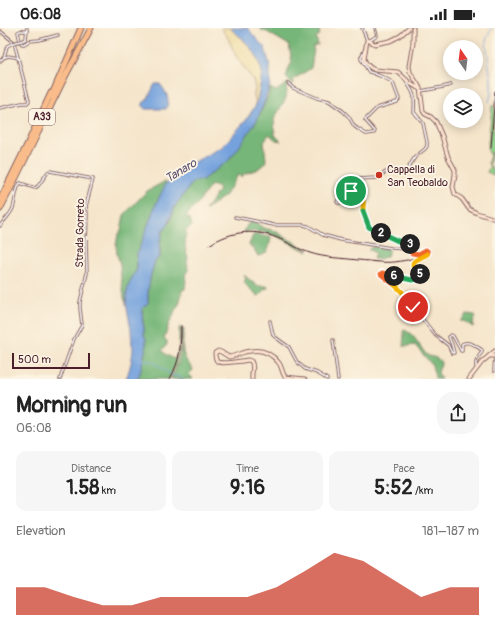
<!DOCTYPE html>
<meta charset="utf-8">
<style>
body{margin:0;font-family:Pangolin,sans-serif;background:#f6f6f6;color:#222;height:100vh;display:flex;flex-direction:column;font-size:15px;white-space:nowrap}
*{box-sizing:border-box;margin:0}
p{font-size:13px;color:#767676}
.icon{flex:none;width:22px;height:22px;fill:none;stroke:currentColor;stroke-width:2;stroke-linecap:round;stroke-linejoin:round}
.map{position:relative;height:351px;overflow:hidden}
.panel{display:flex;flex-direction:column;background:#fff;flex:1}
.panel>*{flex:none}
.needle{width:26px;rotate:346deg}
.buttons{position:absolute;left:443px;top:12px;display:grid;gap:8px}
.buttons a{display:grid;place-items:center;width:40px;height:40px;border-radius:50%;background:#fff;box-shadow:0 2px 10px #0003;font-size:20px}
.scale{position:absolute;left:12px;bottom:10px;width:78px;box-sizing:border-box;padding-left:4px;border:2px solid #4a1f2b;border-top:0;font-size:11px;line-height:14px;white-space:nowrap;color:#4a1f2b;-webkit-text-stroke:3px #fcf5e5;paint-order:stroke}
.pin{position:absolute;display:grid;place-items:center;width:34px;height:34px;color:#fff;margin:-17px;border:2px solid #fff;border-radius:50%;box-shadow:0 1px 4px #0007}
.km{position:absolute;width:20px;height:20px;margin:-10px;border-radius:50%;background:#222;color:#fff;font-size:11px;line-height:20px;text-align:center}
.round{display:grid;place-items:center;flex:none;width:42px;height:42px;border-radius:16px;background:#f6f6f6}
.head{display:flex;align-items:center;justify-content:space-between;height:68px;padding:0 16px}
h1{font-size:22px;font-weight:700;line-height:30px}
.stats{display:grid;grid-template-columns:repeat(3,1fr);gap:6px;height:68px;padding:4px 16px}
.stats div{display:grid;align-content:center;border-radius:10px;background:#f6f6f6;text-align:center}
.stats b{font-size:20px;font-weight:700}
.stats small{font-size:11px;font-weight:400}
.stats p{font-size:11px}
.chart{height:112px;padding:8px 16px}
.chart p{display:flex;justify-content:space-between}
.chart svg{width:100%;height:72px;margin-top:4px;fill:#c8321e;opacity:.7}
.status{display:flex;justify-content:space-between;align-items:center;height:28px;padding:0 20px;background:#fff;direction:ltr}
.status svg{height:11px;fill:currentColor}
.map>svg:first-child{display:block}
.green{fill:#93d58d;stroke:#6e7a5c}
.forest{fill:#76b678;stroke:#606a52}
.sand{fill:#eeda9e;stroke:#9c7c64}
.water{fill:#74a2dd;stroke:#5f6084}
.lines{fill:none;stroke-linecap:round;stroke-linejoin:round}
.stream{stroke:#74a2dd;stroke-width:1}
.street-casing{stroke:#866463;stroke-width:3.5}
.secondary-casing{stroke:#866463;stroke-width:5}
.highway-casing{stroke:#866463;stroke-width:7}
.street{stroke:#fff;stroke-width:1.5}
.secondary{stroke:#fde4d0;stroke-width:3}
.highway{stroke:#f9bc8a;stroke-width:5}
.rail{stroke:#4a1f2b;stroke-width:1}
.street-bridge-casing{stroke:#866463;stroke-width:3.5;stroke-linecap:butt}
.street-bridge{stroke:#fff;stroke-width:1.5}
.split-1-casing{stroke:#fff;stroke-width:8}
.split-2-casing{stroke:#fff;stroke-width:8}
.split-3-casing{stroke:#fff;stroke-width:8}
.split-4-casing{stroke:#fff;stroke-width:8}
.split-5-casing{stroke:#fff;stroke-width:8}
.split-6-casing{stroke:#fff;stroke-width:8}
.split-7-casing{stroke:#fff;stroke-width:8}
.split-8-casing{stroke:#fff;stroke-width:8}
.split-1{stroke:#f5b400;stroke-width:5}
.split-2{stroke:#22a559;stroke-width:5}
.split-3{stroke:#22a559;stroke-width:5}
.split-4{stroke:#f0652b;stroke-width:5}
.split-5{stroke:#f5b400;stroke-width:5}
.split-6{stroke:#22a559;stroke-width:5}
.split-7{stroke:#f0652b;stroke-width:5}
.split-8{stroke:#f5b400;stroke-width:5}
.poi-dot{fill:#c8321e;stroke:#fcf5e5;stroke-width:1.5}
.labels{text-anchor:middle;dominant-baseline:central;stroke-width:3.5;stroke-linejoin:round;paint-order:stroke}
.shield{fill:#fcf5e5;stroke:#7f5f63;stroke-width:1}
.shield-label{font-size:10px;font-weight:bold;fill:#4a1f2b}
.poi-label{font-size:11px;fill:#4a1f2b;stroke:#fcf5e5;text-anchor:start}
.street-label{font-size:11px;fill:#4a1f2b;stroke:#fcf5e5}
.water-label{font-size:12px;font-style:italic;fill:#5b5372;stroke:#fcf5e5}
</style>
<div class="status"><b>06:08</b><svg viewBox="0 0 49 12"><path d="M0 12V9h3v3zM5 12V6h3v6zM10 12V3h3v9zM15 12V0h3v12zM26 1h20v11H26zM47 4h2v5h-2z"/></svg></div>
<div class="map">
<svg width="495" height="351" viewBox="0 0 495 351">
<rect width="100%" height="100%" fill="#fcf5e5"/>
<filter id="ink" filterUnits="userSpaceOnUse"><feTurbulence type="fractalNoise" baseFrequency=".025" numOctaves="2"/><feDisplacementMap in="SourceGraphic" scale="8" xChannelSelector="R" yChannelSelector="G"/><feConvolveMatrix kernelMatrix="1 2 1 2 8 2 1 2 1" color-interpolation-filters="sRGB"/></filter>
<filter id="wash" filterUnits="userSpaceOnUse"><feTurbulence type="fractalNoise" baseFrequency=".012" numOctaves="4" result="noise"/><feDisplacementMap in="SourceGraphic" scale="16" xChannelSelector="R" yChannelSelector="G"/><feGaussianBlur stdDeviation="0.9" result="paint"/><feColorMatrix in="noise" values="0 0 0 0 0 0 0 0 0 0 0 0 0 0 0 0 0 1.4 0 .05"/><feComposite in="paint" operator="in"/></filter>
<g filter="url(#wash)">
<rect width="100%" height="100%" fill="#f5e5cb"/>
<polygon class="green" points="492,77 495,80 495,88 493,96 495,119 492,124 489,136 495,146 495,149 494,147 487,144 490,139 488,135 490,127 487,120 489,110"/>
<g class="forest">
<polygon points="259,0 320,0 319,4 320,7 316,9 318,17 313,19 313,21 314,22 311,40 293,52 293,56 291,55 286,49 290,37 292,35 289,17 267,4 263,3"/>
<path d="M288 55 291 59 287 58 286 59 287 63 286 70 274 91 275 107 281 113 276 112 269 106 264 114 266 132 265 135 258 141 244 146 242 149 240 147H238L226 167 205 182 219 162 217 159 211 157 198 175 187 187 186 189 190 191 192 198 186 202 185 219 188 230 187 233 188 242 185 247 186 252 185 261 181 263 182 264 179 276 174 284V287C168 295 168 301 164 310L167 313V317L162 322 165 326 174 331 176 330 179 319V300L181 299C180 319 179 334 169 351H137L140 345 146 319V311L144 307V298L143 297 142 281 148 275V262L151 246 155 233 160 229 161 224 159 218 162 205 170 194 175 178 194 153 202 152 228 133 239 119 257 92 268 68 270 60 276 63Z"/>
<polygon points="164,154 167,155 156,176 137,226 137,241 130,254 127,263 126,275 124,270 121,249 120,236 117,227 116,217 118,207 121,202 124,187 147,163"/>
<path d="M250 194 258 196 263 200 272 202 279 205 286 210 294 214 299 218 307 221 308 223C300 221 292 216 285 212 272 205 258 202 244 204L247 197Z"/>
<path d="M259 206C262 209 268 208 271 210 269 219 269 227 258 228L254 221 249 217 253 207Z"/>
<polygon points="375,218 389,221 387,228 380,231 373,231 375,225 368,221"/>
<polygon points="244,247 257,258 267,258 268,260 265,261 259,268 257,267 246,257 244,253 246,251"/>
<polygon points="467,286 475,287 476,289 473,294 473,299 464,293 460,293"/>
<path d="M182 301H184C184 308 181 321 184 327 185 332 190 337 193 341V342L189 346 193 351H171C181 333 182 321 182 301Z"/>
<path d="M404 302C415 306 418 317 426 326 430 330 437 328 440 333 443 337 438 341 438 345 439 346 440 350 441 351H435C435 346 433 343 432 337L415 317 407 318H403L404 308 403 303Z"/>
</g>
<polygon class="sand" points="221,0 231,0 232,2 242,10 256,27 262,43 260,59 256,77 254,67 255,60 253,52 236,28 228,10"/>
<g class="water">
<path d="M231 0H248L253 7 265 20 270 38V57L264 75 257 92 239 119 228 133 202 152 194 153 193 154 175 178 168 197 162 204 159 218 160 224 159 229 155 233 151 246 148 262V275L142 281 143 297 144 298V307L146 311V319L140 345 137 351H126C130 341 133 329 133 318L132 317 131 302 126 275 127 263 130 254 137 241V226L156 176 165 157 178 144 187 138 222 119 246 92 256 77 260 59 262 43 256 27 242 10 232 2Z"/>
<path d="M155 56H160C166 64 171 71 166 81H145L143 78V75L147 72Z"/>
</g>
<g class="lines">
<g class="stream">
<path d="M489 74 491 66V54L486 14C487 7 489 6 492 0"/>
<polyline points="142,332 151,333 155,335 160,339 174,348 176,349 179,348 183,351"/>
</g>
</g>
</g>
<g filter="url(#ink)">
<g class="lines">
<g class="street-casing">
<g id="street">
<polyline points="362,0 367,12"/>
<polyline points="0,3 14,14 29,73 27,75 22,75 0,80"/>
<polyline points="27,3 20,3 18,4 20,14 22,16 24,16 29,13 39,12 58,7"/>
<polyline points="21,13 26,11 27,0"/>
<polyline points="369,13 377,8 375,0"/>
<polyline points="4,29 7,18 13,15"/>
<path d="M0 33C6 26 11 28 18 30"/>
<path d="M405 52C415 66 415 68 414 84L423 95 427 114V118L425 121 415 129 407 142 402 145 399 144 392 141 389 142 377 150 358 151 352 153 346 158 341 168 337 174 338 175H340L351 163 354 162 359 163 363 167 364 171 363 184 367 196 370 201 380 204 398 213 409 215 411 218 410 221"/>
<path d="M288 55 293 60 317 70 329 73 343 83 349 89 354 98 358 101 366 106 374 105 375 103 374 102 365 92 377 80 397 74 399 71 393 55C390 52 374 45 369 44L361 31V29L365 21"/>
<polyline points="421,63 443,59 451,57"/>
<polyline points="235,189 274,197 303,197 308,198 323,207 341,212 391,220 410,221"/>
<path d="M0 198C4 192 11 186 13 180 16 171 15 162 20 155L35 160 38 158 48 144 50 143 93 151 86 178 87 186 86 216 87 245 80 274V280L82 297 74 311 60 351"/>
<path d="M410 221 412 225C417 227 421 225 426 222L428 223V225C423 229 417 230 413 235 414 241 422 245 418 251 409 254 392 247 382 245V247L390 252 402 263 413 279 435 307 448 317 452 325H454L452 317 449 309 451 307 453 308 461 323H462V316C470 312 475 318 482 322V324C478 329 475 333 476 339"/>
<polyline points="270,293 273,307 275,309 289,319 297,334 305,341 317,345 327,351"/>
<polyline points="333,312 338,351"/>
<polyline points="494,343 495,328"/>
</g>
</g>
<g class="secondary-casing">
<g id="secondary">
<path d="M409 0 400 8 390 13 375 16 367 12 364 31C366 36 370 40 375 42L398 44 411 56 418 60"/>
<polyline points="413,0 413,15 409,38 410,44 419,58"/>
<polyline points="420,60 423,83 425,86 431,89 436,94 442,108 448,129 455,142 455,147 453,159 455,166 462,171 469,181 477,185 495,191"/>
<polyline points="489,328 495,328"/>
<path d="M252 351C251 344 255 339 251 333L248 332C243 333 222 336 218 334 215 332 215 328 215 325L218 323 221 324 229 329C237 328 243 323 251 323 262 321 272 326 279 335 282 339 282 345 285 349L305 351"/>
<polyline points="469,351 482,334 495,323"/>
</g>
</g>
<g class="highway-casing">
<g id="highway">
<polyline points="51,69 81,0"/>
<polyline points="0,172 28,115 51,65"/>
<path d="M0 181C20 143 38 104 57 65 67 43 80 22 91 0"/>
</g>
</g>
<use href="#street" class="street"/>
<use href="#secondary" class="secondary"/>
<use href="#highway" class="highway"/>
<g class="rail">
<polyline points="491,120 495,63"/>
<path d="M209 217C232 202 257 200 282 212 291 216 300 222 310 225 325 230 342 230 358 232 372 233 387 236 401 233 410 232 419 229 426 224"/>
<path d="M170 351C180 333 181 318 181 298"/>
</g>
<g class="street-bridge-casing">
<polyline id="street-bridge" points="13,15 21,13"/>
</g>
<use href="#street-bridge" class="street-bridge"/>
</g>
</g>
<g class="lines" filter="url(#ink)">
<g class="split-1-casing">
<path id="split-1" d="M351 163C367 159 363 173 363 183"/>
</g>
<g class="split-2-casing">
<polyline id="split-2" points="363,183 369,199 373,202 381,205"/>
</g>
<g class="split-3-casing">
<polyline id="split-3" points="381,205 398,213 407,214 410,216"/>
</g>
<g class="split-4-casing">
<polyline id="split-4" points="410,216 411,218 410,221 412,225 419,226 426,222 428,224 427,226"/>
</g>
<g class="split-5-casing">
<path id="split-5" d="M420 246 413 238V235C417 230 423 229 427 226"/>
</g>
<g class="split-6-casing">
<polyline id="split-6" points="394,248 412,252 418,251 420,248 420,246"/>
</g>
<g class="split-7-casing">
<polyline id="split-7" points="394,248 382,245 381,246 395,257"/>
</g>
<g class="split-8-casing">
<polyline id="split-8" points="395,257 404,266 413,279"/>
</g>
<use href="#split-1" class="split-1"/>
<use href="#split-2" class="split-2"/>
<use href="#split-3" class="split-3"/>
<use href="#split-4" class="split-4"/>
<use href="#split-5" class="split-5"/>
<use href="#split-6" class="split-6"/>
<use href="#split-7" class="split-7"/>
<use href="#split-8" class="split-8"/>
</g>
<circle class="poi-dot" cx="379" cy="147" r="4"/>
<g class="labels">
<rect class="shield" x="29" y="81" width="26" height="16" rx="3"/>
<g class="shield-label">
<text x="42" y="89">A33</text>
</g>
<g class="poi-label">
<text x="387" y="141">Cappella di<tspan x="387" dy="13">San Teobaldo</tspan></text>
</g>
<g class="street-label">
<text transform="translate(80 205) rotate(-89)">Strada Gorreto</text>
</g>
<g class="water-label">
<text transform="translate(181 143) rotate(-31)">Tanaro</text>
</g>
</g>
</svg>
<div class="buttons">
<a><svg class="needle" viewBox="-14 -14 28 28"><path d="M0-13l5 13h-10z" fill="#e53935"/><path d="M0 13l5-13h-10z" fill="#767676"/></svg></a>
<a><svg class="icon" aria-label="layers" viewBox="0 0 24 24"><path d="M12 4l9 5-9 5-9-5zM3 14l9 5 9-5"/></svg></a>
</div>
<div class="scale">500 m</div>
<div class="pin" style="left:351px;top:163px;background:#1e9e55"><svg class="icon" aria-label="arrive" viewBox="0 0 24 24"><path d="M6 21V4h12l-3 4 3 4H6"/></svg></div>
<div class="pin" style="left:413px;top:279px;background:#d93025"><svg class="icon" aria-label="check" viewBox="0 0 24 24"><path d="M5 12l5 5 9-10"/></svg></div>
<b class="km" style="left:381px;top:205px">2</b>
<b class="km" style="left:410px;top:216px">3</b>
<b class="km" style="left:420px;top:246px">5</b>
<b class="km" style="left:394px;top:248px">6</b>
</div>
<section class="panel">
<div class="head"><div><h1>Morning run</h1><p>06:08</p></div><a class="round"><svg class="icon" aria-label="share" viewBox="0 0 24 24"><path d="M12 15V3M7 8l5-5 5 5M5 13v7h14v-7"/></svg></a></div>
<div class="stats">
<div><p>Distance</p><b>1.58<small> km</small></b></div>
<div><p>Time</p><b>9:16</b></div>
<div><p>Pace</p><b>5:52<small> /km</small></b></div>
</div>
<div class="chart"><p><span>Elevation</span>181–187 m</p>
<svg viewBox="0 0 160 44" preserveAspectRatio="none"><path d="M0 44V27L10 27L20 33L30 38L40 38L50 33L60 33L70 33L80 33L90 27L100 17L110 6L120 11L130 22L140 33L150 27L160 27V44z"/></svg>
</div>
</section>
